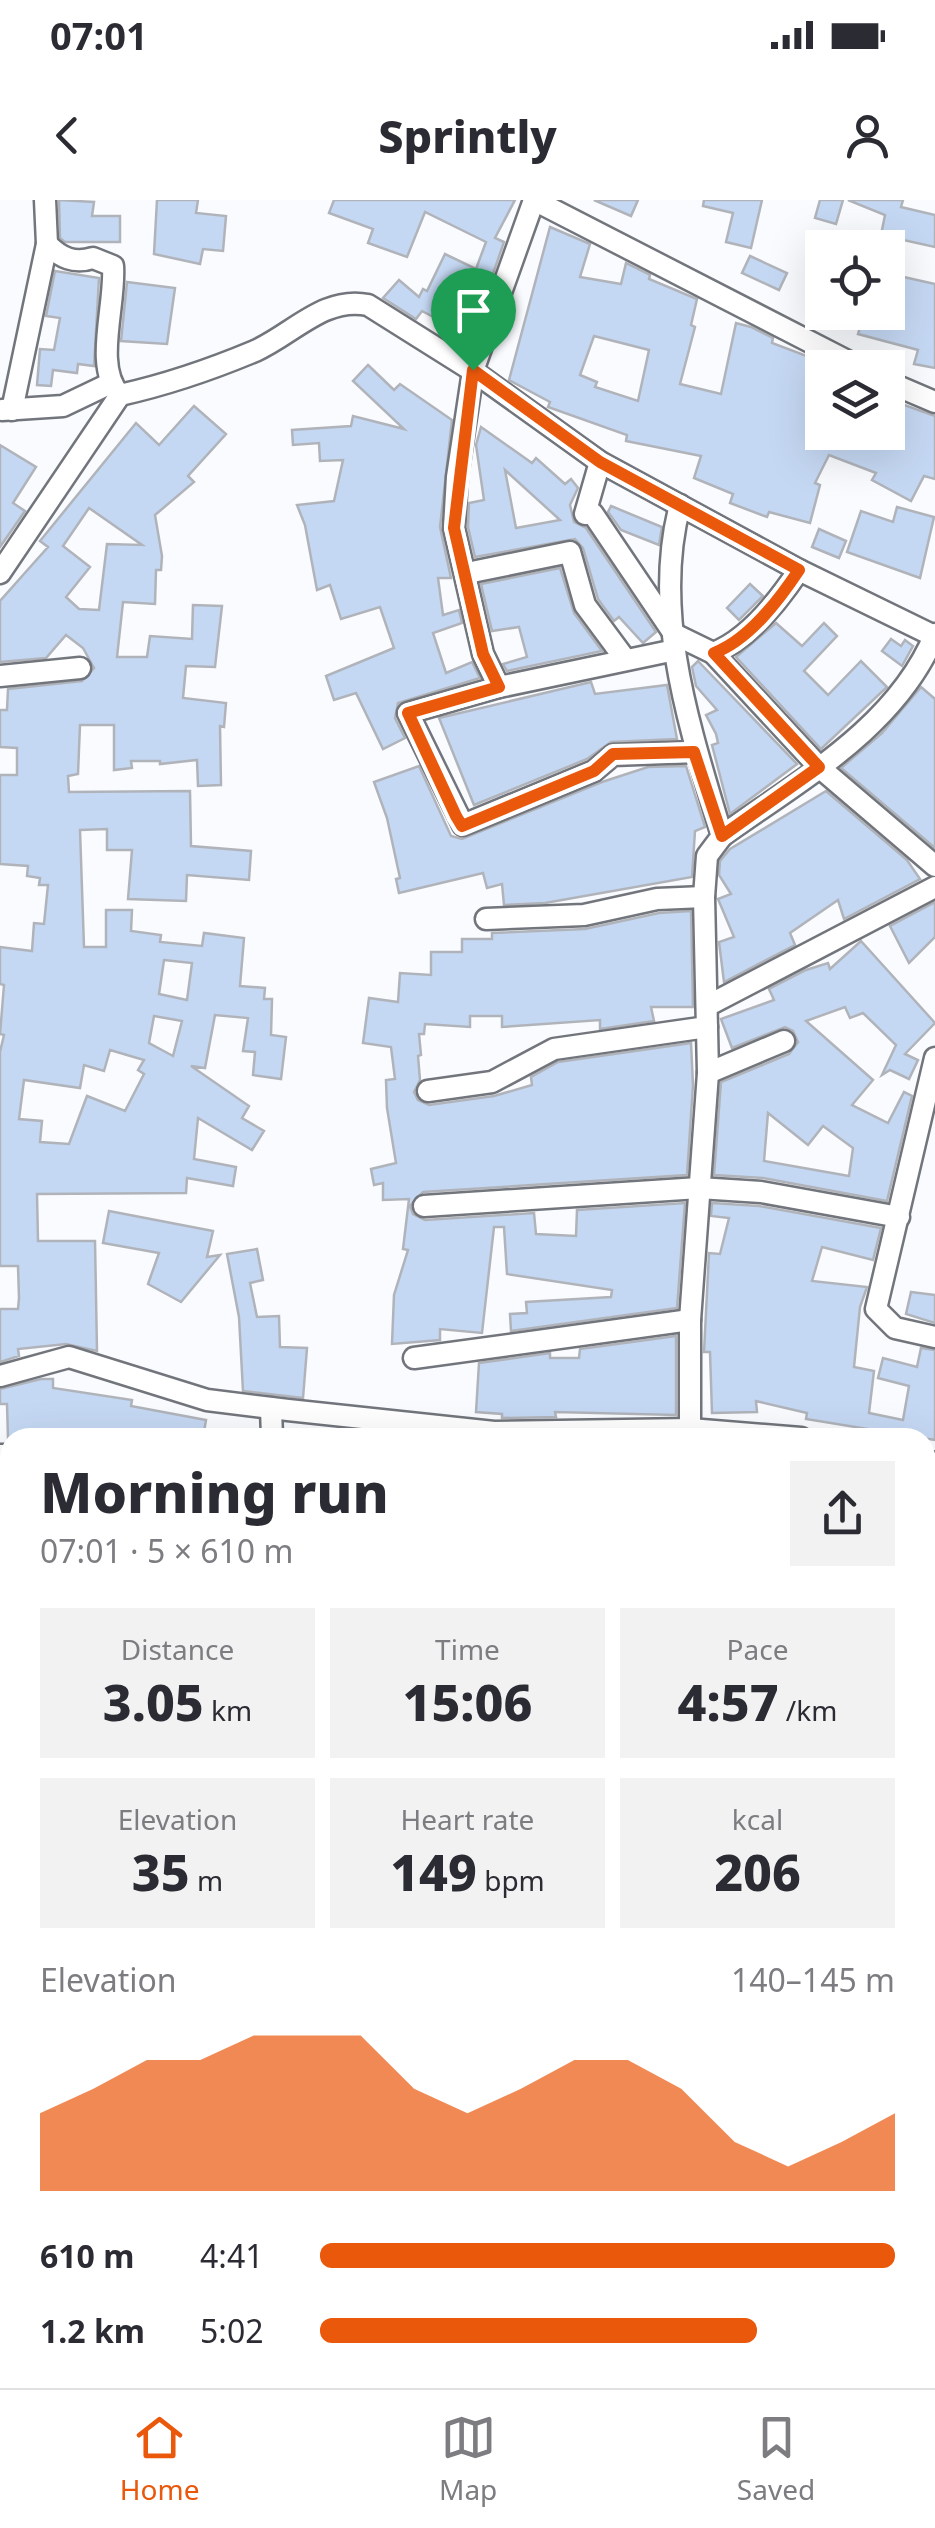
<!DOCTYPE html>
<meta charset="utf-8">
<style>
body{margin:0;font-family:"Noto Sans",sans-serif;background:#f2f2f3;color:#2b2b33;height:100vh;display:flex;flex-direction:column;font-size:38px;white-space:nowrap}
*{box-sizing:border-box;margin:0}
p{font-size:32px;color:#7c7c81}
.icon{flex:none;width:55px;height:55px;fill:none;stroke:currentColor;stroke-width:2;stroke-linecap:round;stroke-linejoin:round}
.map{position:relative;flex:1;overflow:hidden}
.sheet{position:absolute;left:0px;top:1228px;width:935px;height:962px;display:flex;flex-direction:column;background:#fff;border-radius:30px 30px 0 0;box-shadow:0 10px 40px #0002}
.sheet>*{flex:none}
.tools{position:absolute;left:805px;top:30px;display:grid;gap:20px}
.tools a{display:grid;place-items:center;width:100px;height:100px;border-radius:0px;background:#fff;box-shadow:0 10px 40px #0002;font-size:50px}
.pin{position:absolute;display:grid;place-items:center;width:85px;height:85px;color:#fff;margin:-102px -42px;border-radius:50% 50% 50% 0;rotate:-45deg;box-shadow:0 0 10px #0007}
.pin .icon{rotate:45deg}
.round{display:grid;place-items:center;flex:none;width:105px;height:105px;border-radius:0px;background:#f2f2f3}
.headline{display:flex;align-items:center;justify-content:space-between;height:170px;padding:0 40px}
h1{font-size:55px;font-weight:800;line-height:75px}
.figures{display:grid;grid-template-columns:repeat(3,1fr);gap:15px;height:170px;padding:10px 40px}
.figures div{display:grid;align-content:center;border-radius:0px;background:#f2f2f3;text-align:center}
.figures b{font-size:50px;font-weight:800}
.figures small{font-size:28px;font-weight:400}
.figures p{font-size:28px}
.chart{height:280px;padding:20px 40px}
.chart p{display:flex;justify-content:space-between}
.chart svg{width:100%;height:180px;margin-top:10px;fill:#ea580c;opacity:.7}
ul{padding:0 40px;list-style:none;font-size:32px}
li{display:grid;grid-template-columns:160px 120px 1fr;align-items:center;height:75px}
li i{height:25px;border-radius:12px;background:#ea580c}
.status{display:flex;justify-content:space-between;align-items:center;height:70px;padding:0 50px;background:#fff;direction:ltr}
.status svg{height:28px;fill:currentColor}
header{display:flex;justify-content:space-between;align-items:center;height:130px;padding:0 40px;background:#fff;font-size:45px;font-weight:800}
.tabs{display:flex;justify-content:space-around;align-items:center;height:140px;border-top:2px solid #e1e1e2;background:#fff;font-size:28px;color:#7c7c81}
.tabs a{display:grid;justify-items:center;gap:5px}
.tabs .active{color:#ea580c}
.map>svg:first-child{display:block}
.building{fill:#c5d8f3;stroke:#b0b4ba;stroke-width:2.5;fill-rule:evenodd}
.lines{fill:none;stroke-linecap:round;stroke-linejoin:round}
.minor-casing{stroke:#72767c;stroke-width:25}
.secondary-casing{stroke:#72767c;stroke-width:32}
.minor{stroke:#fff;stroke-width:20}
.secondary{stroke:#fff;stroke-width:28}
.route-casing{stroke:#fff;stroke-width:20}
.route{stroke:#ea580c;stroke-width:12}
</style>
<div class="status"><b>07:01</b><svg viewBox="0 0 49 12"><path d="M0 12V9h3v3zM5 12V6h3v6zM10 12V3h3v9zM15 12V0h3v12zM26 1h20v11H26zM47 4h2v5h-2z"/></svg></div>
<header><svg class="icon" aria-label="back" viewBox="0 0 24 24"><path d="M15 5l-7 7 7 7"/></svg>Sprintly<svg class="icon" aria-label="person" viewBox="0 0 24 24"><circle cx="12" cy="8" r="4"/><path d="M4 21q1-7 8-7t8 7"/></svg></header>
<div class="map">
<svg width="935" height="2188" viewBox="0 0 935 2188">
<rect width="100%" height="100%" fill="#f9fbff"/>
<g class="building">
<polygon points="59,0 94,2 92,16 120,16 120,42 65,42 60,38"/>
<polygon points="157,0 198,0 196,13 226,16 223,51 203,49 200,64 154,54"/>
<polygon points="334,0 515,0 495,38 504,42 471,137 422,111 416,119 383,98 399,80 419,97 423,89 427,91 445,54 476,69 486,42 425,12 407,57 368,43 373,29 329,13"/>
<polygon points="594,0 638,0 631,16"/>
<polygon points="704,0 762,0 751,48 726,42 733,13 703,6"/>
<polygon points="820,0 843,0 836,24 815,18"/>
<polygon points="848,0 903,0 901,7 935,15 935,47 881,35 885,15"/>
<path d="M550 27 590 44 580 77 621 84 626 63 650 75 649 79 697 99 691 125 695 127 680 184 721 194 736 123 751 127 773 138 772 143 812 158 810 167 822 172V232H888V199L935 216V279L924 276 911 301 872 280 876 273 829 255 815 283 820 285 810 323 769 312 767 317 730 303 733 294 694 278 701 256 626 241 627 235 548 207 550 202 509 180ZM594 136 649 150 638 201 595 187 597 182 580 175Z"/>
<polygon points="750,56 787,73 779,90 742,73"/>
<polygon points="55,71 99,78 94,166 78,164 77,173 53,170 51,186 37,185 40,149 54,150 60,118 46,116"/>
<polygon points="895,75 935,84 935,168 914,164 918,150 858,134 861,124 835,116 836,112 888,112"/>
<polygon points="127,82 175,88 167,144 121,141"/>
<polygon points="368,165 394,190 400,184 452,220 440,327 451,378 438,378 443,415 459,410 462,423 433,433 446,473 472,462 480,478 398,503 395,518 405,538 383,549 356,493 334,500 326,476 394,448 380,407 341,419 330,385 317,390 305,325 297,305 334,301 343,260 320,261 319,243 293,245 292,230 351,226 353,216 404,229 353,181"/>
<path d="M194 206 226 234 188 276 194 282 155 315 162 356 161 370H156L155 404 123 402 117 457H147L150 436 192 439 193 405 222 406 215 467 186 466 183 498 226 503 224 527 220 526 221 585 198 586 197 560 160 564V561H131L132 568 114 570V525H80L78 574 68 576 69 592 190 591 191 646 251 651 249 680 187 675 186 701 128 699 132 650H107V629L80 630 84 747H106V710H132L131 731 161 735 160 742 202 746 204 733 244 738 240 786 265 788 264 799H272L271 835 286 837 281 879 253 875 255 852 243 851 248 818 215 815 205 868 191 866 249 906 242 918 264 931 252 950 198 918 194 959 236 967 233 986 187 978 186 993 37 994 38 1041H95L97 1151 66 1144 18 1149 19 1156 0 1162V1109H18L19 1098 18 1066H0V852L4 835 0 834 4 785 0 784V747L32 751 34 723 44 724 48 685H39L40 678 27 676 28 666 0 664V575H17V548L0 547V510H7L8 489 82 481 94 468 83 448 66 435 46 458 0 462V401L48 347 40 341 136 223 159 245ZM89 308 142 345 107 344 99 410 79 409 66 397 90 367 63 346ZM164 760 192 763 187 800 159 794ZM154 816 182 821 173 856 149 843ZM110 850 144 860 138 870 144 874 125 911 87 896 69 944 40 942 42 921 19 919 24 880 80 888 84 865 104 871Z"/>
<path d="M481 227 532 263 536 258 565 284 571 279 578 288 570 305 574 322 586 328 656 432 643 443 619 417 614 421 598 399 583 348 575 339 475 357 468 327 469 303 484 300 476 245ZM505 270 560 320 516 328Z"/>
<polygon points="0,245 36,267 13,303 25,311 0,347"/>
<polygon points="611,306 662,327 659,345 621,330 608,312"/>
<polygon points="897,307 934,317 920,378 847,352 861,311 893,322"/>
<polygon points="819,329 846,341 839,358 812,347"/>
<polygon points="560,368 574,413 602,451 507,471 503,464 527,457 519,427 492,431 481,384"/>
<polygon points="750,384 763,396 739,420 727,408"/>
<polygon points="776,423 802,446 824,423 837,436 804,471 828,495 861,461 887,487 821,549 736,457"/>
<polygon points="891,439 901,446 905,440 913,446 902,466 882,451"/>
<polygon points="698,461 797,564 730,614 712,545 718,543 716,534 706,515 717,510 696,486 692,467"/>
<polygon points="591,482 595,494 667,485 677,539 611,542 587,559 474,605 439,518"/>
<polygon points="921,487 935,499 935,648 841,568 882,533"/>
<polygon points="419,566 451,636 462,639 602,582 648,567 686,566 705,627 695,631 692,677 545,703 504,705 502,684 487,688 483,673 399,693 396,679 400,678 387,618 374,582"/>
<polygon points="826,591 907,660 920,679 844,719 838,700 790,733 795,745 724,782 719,742 734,737 718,699 731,694 719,675 720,661 730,649"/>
<polygon points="935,702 935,737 909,763 890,726"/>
<polygon points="691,711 693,807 651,807 654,821 600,829 600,820 502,827 502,816 470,816 470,827 425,824 424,834 419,834 421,855 418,856 420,880 414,892 418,900 429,905 494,896 532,885 531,877 558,862 691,843 693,885 687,975 423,992 410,1006 413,1014 425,1020 534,1013 536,1034 576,1036 577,1010 685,1003 677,1108 511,1131 510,1114 527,1113 526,1102 611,1097 612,1090 507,1074 504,1027 494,1027 482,1133 440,1129 440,1140 392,1144 394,1095 408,1050 403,1049 409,999 383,1000 383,983 374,985 371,969 396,963 387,908 386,880 395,879 391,847 363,843 369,798 398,802 400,773 431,775 431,752 462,752 462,739 492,739 492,733 585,729 659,713"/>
<path d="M861 741 935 823 905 854 918 860 909 879 890 870 882 875 896 845 863 813 850 818 845 807 806 821 873 880 852 905 888 923 904 892 912 896 887 1001 763 978 714 975 721 882 789 854 798 842 793 831 785 827 732 848 721 819 774 800 769 789 806 770 828 763 830 769ZM768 913 808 945 823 926 853 948 849 976 764 961Z"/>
<polygon points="712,1003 759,1006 881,1028 873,1060 822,1047 812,1081 867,1087 860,1107 854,1167 874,1171 869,1213 903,1220 909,1186 878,1178 883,1158 917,1167 921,1148 935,1150 935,1240 806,1219 807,1213 756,1201 757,1212 712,1213 710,1152 704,1152 709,1053 720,1054 729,1018 711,1016"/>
<polygon points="109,1011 213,1031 207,1057 220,1055 181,1102 148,1084 159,1053 103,1043"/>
<polygon points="257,1049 263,1080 250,1083 257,1117 279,1116 280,1147 307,1148 303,1198 243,1191 239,1117 227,1054"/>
<polygon points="911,1092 935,1095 935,1123 906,1114"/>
<polygon points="676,1136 676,1215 555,1212 556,1217 502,1218 502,1214 476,1212 479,1163 550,1153 550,1158 579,1158 580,1149"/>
<polygon points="41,1179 53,1179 53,1188 132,1200 131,1206 206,1220 203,1238 8,1238 7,1204 0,1204 0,1189"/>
</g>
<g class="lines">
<g class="minor-casing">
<g id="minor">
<polyline points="534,0 861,168"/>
<path d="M47 44C61 58 74 64 93 58L113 66C116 105 93 167 120 195 165 185 212 169 255 151 293 134 324 96 368 105L473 171 600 262 799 370 934 436"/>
<polyline points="888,182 935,202"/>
<polyline points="2,210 63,206 109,184"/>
<polyline points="12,210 47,44 45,0"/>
<polyline points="600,262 585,314 593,314 674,434 713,453 819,567 935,666"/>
<path d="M680 305C651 415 691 531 722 636L707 656 704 697 708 873 690 1120V1238"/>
<polyline points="0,373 120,195"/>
<polyline points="467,373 570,352 585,405 625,459"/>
<polyline points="675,450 499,487 408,513 463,625 594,571 613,555 694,552"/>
<path d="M713 453C748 440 779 400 799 370"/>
<polyline points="0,476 80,468"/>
<polyline points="499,487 483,454 454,328 457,277 473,171 534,0"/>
<path d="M722 636C800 580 897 527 935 434"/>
<polyline points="486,719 584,715 657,699 704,697"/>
<polyline points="707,806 935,687"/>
<polyline points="935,858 876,1109 895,1128 935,1137"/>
<polyline points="708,873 784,841"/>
<polyline points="428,891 492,882 554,849 707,827"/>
<polyline points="424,1006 699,988 761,992 899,1017"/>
<polyline points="414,1158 690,1120"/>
<polyline points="0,1176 69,1157 207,1200 288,1210 494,1232 690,1229 801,1238"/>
<polyline points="271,1208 272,1238"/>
<polyline points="0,1255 10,1255"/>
<polyline points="925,1261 935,1263"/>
<polyline points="925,1484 935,1482"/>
<polyline points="925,1553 935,1551"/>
<polyline points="925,1609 935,1607"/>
<polyline points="925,1766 935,1764"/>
<polyline points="0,1848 10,1843"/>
<polyline points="0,1891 10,1886"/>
<polyline points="0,2082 10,2087"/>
<polyline points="925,2112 935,2120"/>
<polyline points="523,2180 533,2188"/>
<polyline points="40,2188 55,2180"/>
</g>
</g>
<g class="secondary-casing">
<g id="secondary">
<polyline points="925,2070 935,2064"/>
<polyline points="737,2188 751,2180"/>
</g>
</g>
<use href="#minor" class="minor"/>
<use href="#secondary" class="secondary"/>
</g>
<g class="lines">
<g class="route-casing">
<path id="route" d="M473 170 600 262 799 370C779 400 749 440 714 453L819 567 722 636 694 552 613 554 594 571 462 626 456 616 408 513 499 487 483 454 454 328Z"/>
</g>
<use href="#route" class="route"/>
</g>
</svg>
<div class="tools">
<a><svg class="icon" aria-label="locate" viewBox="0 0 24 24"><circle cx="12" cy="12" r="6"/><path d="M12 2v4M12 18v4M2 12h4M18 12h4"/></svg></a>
<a><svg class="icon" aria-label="layers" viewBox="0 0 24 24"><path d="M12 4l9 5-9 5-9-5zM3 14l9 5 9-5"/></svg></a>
</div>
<div class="pin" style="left:473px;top:170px;background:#1e9e55"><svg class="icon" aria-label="arrive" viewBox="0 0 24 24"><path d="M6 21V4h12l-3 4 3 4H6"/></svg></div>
<section class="sheet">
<div class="headline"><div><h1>Morning run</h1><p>07:01 · 5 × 610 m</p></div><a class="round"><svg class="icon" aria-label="share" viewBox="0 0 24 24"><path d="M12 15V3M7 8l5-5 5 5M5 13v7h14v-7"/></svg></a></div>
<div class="figures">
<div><p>Distance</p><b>3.05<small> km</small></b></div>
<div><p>Time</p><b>15:06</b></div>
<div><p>Pace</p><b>4:57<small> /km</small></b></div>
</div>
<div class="figures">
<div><p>Elevation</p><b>35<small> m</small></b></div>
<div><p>Heart rate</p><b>149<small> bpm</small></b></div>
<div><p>kcal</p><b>206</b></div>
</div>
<div class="chart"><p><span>Elevation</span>140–145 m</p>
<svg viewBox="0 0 160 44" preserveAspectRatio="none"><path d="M0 44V25L10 19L20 12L30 12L40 6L50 6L60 6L70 19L80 25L90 19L100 12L110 12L120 19L130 32L140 38L150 32L160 25V44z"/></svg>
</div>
<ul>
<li><b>610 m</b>4:41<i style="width:100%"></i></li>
<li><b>1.2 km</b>5:02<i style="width:76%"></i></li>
</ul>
</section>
</div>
<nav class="tabs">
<a class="active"><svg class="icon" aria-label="home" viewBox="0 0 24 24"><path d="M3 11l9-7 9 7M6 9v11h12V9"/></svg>Home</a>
<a><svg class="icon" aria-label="map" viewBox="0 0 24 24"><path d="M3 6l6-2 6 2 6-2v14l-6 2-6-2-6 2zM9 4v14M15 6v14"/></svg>Map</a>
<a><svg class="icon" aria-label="saved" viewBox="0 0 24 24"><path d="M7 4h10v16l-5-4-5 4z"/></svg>Saved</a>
</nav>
